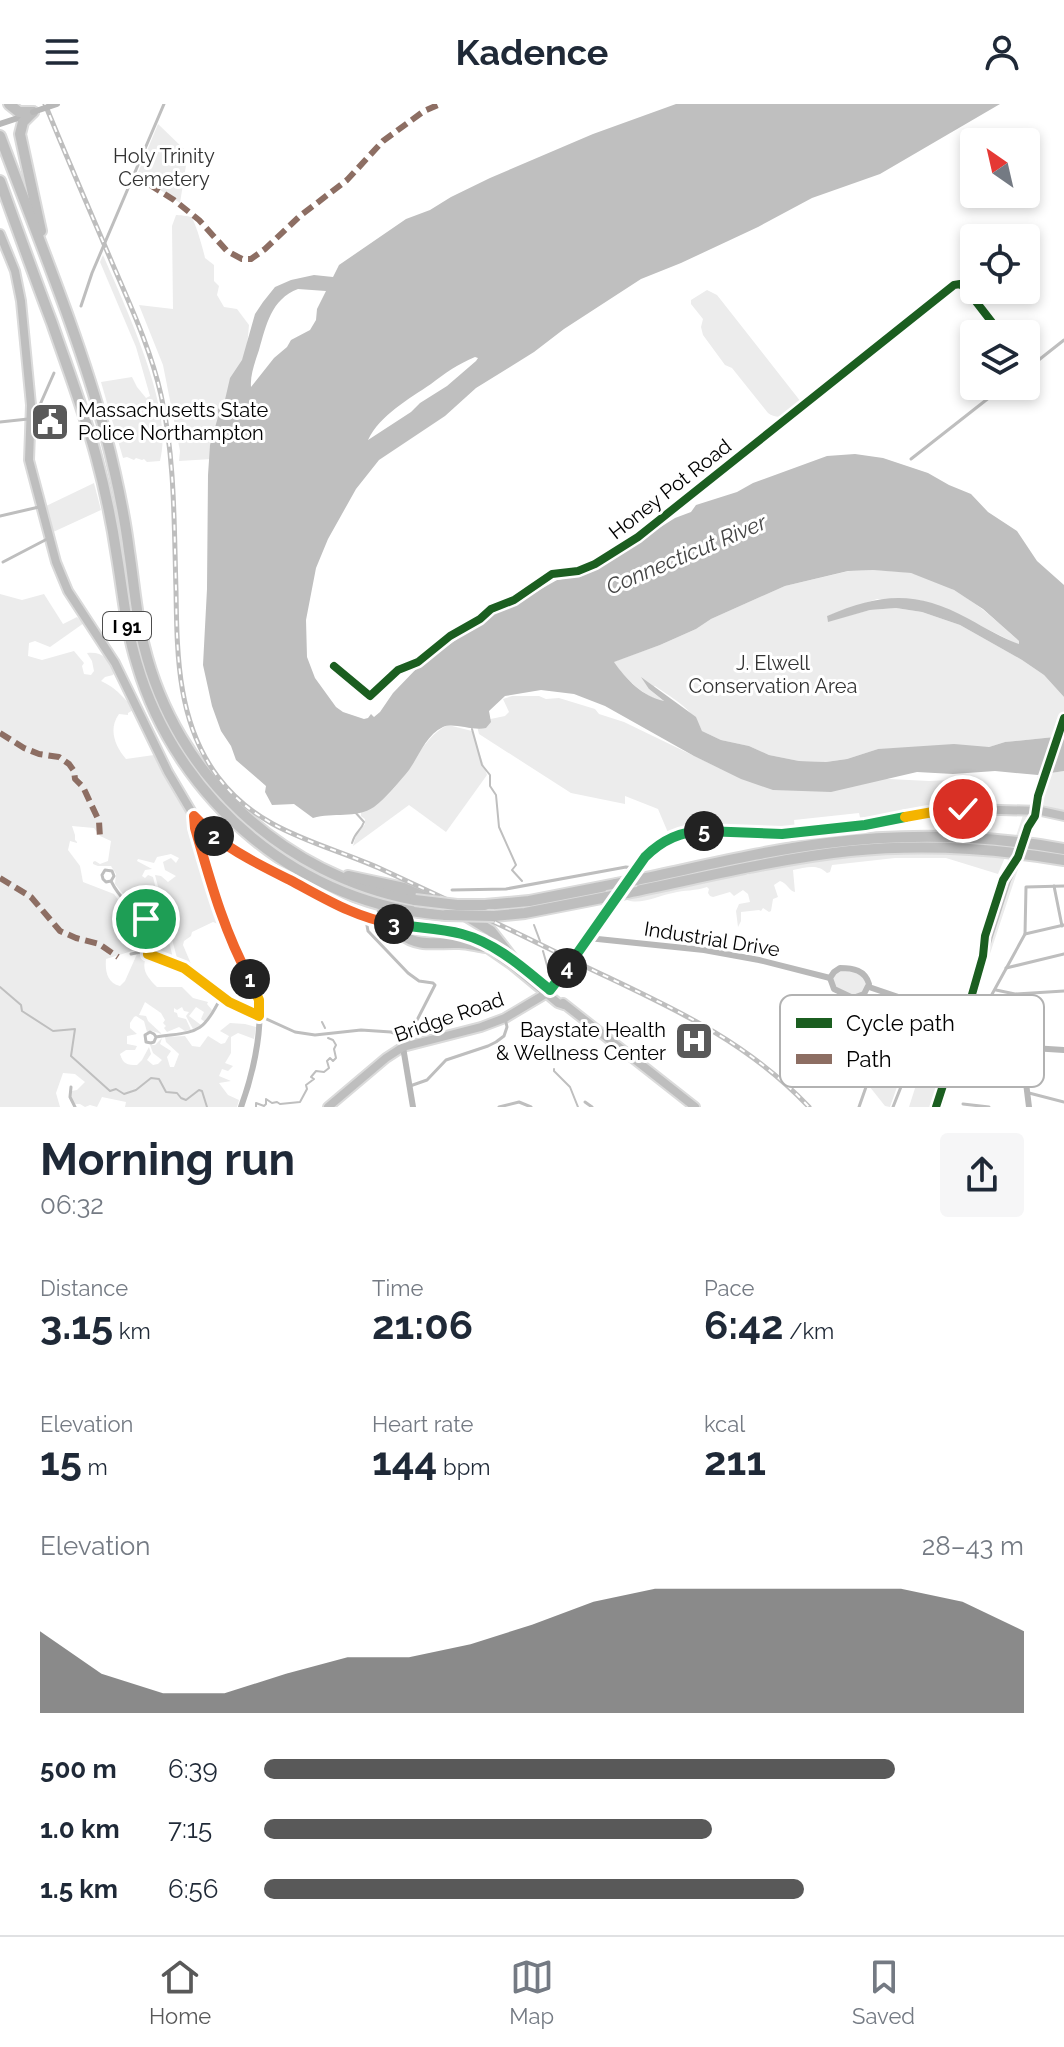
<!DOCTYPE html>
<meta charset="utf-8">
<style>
body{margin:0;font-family:Raleway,sans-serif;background:#f6f6f7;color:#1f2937;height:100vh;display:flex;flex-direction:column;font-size:30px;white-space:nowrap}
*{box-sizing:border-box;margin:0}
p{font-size:26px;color:#747a83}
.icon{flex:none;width:44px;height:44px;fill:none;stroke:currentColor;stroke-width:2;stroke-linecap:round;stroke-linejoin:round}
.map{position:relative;height:1003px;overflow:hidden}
.drawer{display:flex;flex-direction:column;background:#fff;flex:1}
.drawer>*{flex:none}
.needle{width:52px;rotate:326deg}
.buttons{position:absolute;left:960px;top:24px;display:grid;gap:16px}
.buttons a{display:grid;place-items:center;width:80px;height:80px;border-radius:8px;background:#fff;box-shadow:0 4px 12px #0003;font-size:40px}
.pin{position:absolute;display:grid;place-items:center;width:68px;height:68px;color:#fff;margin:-34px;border:4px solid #fff;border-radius:50%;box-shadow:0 2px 8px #0007}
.km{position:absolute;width:40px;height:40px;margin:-20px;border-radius:50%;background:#222;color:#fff;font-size:22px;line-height:40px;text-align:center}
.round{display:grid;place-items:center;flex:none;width:84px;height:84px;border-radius:8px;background:#f6f6f7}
.head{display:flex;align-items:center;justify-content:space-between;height:136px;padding:0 40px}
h1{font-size:44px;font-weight:700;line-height:60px}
.stats{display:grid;grid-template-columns:repeat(3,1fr);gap:12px;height:136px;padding:8px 40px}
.stats div{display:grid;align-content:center}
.stats b{font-size:40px;font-weight:700}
.stats small{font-size:22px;font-weight:400}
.stats p{font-size:22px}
.chart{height:224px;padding:16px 40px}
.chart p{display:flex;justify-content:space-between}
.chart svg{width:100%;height:144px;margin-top:8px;fill:#595959;opacity:.7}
ul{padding:0 40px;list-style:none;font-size:26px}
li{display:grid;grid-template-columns:128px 96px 1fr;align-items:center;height:60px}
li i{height:20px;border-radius:10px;background:#595959}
header{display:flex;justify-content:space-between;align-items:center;height:104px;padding:0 40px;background:#fff;font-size:36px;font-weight:700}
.menu{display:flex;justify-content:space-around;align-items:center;height:112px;border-top:2px solid #e0e1e3;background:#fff;font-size:22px;color:#747a83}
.menu a{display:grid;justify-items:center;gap:4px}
.menu .active{color:#595959}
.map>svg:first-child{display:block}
.green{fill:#ececec}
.water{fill:#bfbfbf;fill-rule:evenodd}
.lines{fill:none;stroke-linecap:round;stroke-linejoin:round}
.stream{stroke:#bfbfbf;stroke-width:2}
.primary-casing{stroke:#dbdbdb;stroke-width:12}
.highway-casing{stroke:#dbdbdb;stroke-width:14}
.street{stroke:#bebebe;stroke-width:3}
.secondary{stroke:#b8b8b8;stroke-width:6}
.primary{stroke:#bebebe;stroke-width:8}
.highway{stroke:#bebebe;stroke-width:10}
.rail-casing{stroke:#bebebe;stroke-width:5}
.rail{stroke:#fff;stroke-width:2;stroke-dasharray:6;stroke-linecap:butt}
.highway-bridge-casing{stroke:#dbdbdb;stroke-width:14;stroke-linecap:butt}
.secondary-bridge{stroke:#b8b8b8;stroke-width:6}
.highway-bridge{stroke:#bebebe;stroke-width:10}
.quiet{stroke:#8d6e63;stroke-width:6;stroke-dasharray:12 6;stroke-linecap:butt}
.cycleway-casing{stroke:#fff;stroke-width:13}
.cycleway{stroke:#1b5e20;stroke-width:8}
.split-1-casing{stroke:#fff;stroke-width:16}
.split-2-casing{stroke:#fff;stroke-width:16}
.split-3-casing{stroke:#fff;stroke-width:16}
.split-4-casing{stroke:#fff;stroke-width:16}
.split-5-casing{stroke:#fff;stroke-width:16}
.split-6-casing{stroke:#fff;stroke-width:16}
.split-7-casing{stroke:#fff;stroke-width:16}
.split-1{stroke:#f5b400;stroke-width:10}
.split-2{stroke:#f0652b;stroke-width:10}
.split-3{stroke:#f0652b;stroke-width:10}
.split-4{stroke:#22a559;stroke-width:10}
.split-5{stroke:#22a559;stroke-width:10}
.split-6{stroke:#22a559;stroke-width:10}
.split-7{stroke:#f5b400;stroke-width:10}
.labels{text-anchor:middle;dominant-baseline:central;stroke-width:6;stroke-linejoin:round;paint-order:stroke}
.shield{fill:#fff;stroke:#4c4c4c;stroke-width:2}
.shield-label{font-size:18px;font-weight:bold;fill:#000}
.park-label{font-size:20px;fill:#333;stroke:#fff}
.poi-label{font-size:20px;fill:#000;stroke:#fff;text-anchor:start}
.street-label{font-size:20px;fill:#000;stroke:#fff}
.water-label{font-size:22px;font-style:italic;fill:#444;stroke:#fff}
.key{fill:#fff;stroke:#b2b2b2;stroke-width:2}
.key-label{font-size:22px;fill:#000}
</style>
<header><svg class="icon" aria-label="menu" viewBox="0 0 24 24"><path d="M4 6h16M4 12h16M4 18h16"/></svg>Kadence<svg class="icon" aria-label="person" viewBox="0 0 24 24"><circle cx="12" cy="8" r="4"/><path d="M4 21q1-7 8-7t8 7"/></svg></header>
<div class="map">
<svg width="1064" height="1003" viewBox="0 0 1064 1003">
<rect width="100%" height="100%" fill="#fff"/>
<g class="green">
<polygon points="158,20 188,49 180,99 137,71"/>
<path d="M176 111C178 111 189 112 191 113 195 116 204 148 205 154L214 161V177L219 182 217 191 224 203 237 205 249 221 246 254 231 290 221 303 220 319 212 355 179 357 180 347 163 261 139 201 173 205 172 122Z"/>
<path d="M103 151C124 200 175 306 160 357L147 358 144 355 142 356 136 354 134 356 127 353 123 354 101 278 132 273 137 283 146 294 150 292 136 243 100 158Z"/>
<path d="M707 186 717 191 801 298C794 309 780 318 768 309L732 264 725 261 703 231 701 223 703 215 691 200V196Z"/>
<polygon points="94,379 101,406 51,429 44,403"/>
<path d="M873 466C885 467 899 467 911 469 955 479 987 508 1019 537V541L947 505 920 496 877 495 827 512 828 517 870 506 896 504 922 508 960 521 1022 556 1044 571 1064 593V632L1005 638 989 643 878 645 847 655 826 658 799 657 769 651 749 642 721 636 702 627C693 605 675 596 655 582L649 585 666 599C643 592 627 576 613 558L660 541 696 525 711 515 785 482 849 467Z"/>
<path d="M0 490 22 496 44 490 63 520 77 513 84 519 50 543 35 537 29 539 28 552 42 556 74 547 84 559 82 562 84 570 91 571 94 567 92 557 87 549C101 547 110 555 116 566L113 571 105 573 101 577C118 585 122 593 135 605L128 609V611L119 610C108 625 115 642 126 655L154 651 161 660 163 669 189 714V718L193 720 224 826H221L218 820 213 818 192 828 191 832 184 837 183 841 194 867 182 859V855L177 854 155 771 161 772 168 778 176 772 165 766 163 758 171 754 176 759 179 754 171 750 157 753 154 759 138 755 137 757 152 765 145 766 142 772 145 774 148 771 153 773 174 858 155 851 150 846C158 804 136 809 115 780L116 770 111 762H98L93 760V758L95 757 100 760 108 757 111 737 100 732 94 724 72 722 75 731V736L77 738V739L70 737 68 746 80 762 83 778 114 790 122 801 134 807C134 815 127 818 124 825L135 839 142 836 148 837 146 846 132 847 106 855C105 867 107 879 120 882L125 877 137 850 142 849 146 854C141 866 148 874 157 883H182L193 894 208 898 207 900 212 906 205 918 201 915 204 908 196 903 189 912 201 921 193 925 186 912 189 908 184 907 182 903 177 906 174 904V908L177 909 178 913 186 915 191 926 185 927 179 923 167 928 164 924 166 922 163 919 165 916 161 909 145 898 139 911 146 912 148 917 162 930 152 927 147 928 144 917 136 912 134 913 130 919V924L137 930 127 932V940L137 942 135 946H126L120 950C123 960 127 961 137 961L142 956 149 943 151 950 147 956 153 961 158 960 162 956 153 949 150 941H155L162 934 160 940 171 947 167 953 170 963H174L179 950 166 938 165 933 185 932 192 942 200 943 208 932 221 940 225 939 229 932 220 927 230 919 245 920 256 923 254 935 238 929 231 933V949L225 959 233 962 228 967 222 965 219 972 231 977 219 979 228 991 239 996 237 1003H125L126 998 102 993 97 1003 90 1001 85 1003 80 1000H74L71 994 72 987 77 986 85 978 75 970 63 969 56 989 60 1003H0Z"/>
<polygon points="525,592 539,592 546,595 559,594 595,605 599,610 624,618 717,663 792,685 819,686 869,674 929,677 969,675 969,697 861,718 859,709 794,716 795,726 749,727 691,724 669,731 658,705 625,692 625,700 571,689 479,630 476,618 505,612 509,608 503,595 512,592"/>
<path d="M448 621 472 627 487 671 446 728 409 701 353 742 356 731 365 720V715L361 712V707C403 696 415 635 448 621Z"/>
<polygon points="1064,667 1064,708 1048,703 1030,704 1038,671"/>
<path d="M1038 710 1035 719 1033 720 967 919 960 916C967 896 981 866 978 846L1023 711Z"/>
<path d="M902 747 1006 751 998 770 946 754H895L832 761 830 768 827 769C817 759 805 764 793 766L795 788C790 788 787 779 780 777L774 781 778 793 773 795 771 807 769 808 763 804 761 807 759 806 741 808V817L738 823 736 807 739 800 750 798 748 790 743 786 734 792 730 788 713 793 710 792 708 789 709 785 707 783C696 787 684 786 673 789 657 792 641 801 627 796L628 793C667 785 705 778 744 769L747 771C797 752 850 751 902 747Z"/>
<polygon points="842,865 859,869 866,877 865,886 856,892 836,886 832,872"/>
<polygon points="820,918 834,918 842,926 838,934 842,938 855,941 863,960 897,983 890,1003 885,1002 862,973 851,971 836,958 831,939 821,934"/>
<polygon points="959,921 966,924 943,1003 909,1003 924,956 945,961"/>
</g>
<path class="water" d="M676 0H1000L880 70 812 94 758 123 681 159 641 175 564 225 534 248 476 284 445 312 379 356 356 385 328 435 316 464 306 516 307 553 315 574 336 603 343 608 364 615 368 614 371 610 374 613 380 608 393 589 419 562 494 509 509 503 557 476 573 473 595 464 675 414 691 408 696 401 737 388 753 379 827 352 855 350 883 354 928 369 949 381 971 390 988 408 1017 427 1037 457 1064 481V593L1044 571 1022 556 960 521 922 508 896 504 870 506 828 518 827 512C881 489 916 486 969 515 985 524 1002 534 1019 540V537L983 505 954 486 911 469 873 466 848 467 785 482 711 515 696 525 660 541 614 558C626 575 643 593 664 597L649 585 641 573 696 613 702 627 721 636 749 642 769 651 799 657 826 658 847 655 878 645 954 640 989 643 1005 638 1064 632V667L1038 671 995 667 953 670 917 668 831 688 773 686 741 675 694 652 605 602 574 590 541 586 505 592 489 607 491 618 486 624C472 627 453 618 443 623 426 631 419 652 409 666 400 677 385 695 374 703 356 715 333 708 313 714L294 700 272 701 265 688 266 682 236 656 231 642 221 627 212 602 203 561 207 485 208 371 210 341 218 313V305L224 300 230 274 242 256 255 210 263 198 275 183 291 176 314 171 333 173 339 161 406 115 430 106 451 93 490 74 593 30ZM298 185 326 187 317 205 316 216 310 226 291 236 287 243 274 254 251 283C250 271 255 258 259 246 266 222 271 195 298 185ZM475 253 478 254 476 257 447 282 420 299 411 308 368 336C380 311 409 295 431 280 445 269 458 260 475 253Z"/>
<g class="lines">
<g class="stream">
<polyline points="472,625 482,661 490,671 490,682 496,691 499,723 516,761 512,766 522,777"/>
<path d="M352 739C355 727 361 727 364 718L354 707"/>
<polyline points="534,821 540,837"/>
<polyline points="543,847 548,865"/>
<polyline points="0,883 21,901 22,907 53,927 75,925 71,952 110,987 116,985 124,990 136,986 151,974 159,975 166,988 177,989 181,994 186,996 199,986 202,987 207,1003"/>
<polyline points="967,916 992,833 1010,777 1016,765"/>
<polyline points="322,918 325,924"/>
<polyline points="554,965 554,967 570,983 578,1003"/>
<polyline points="256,1003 256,999 264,1002 266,1000 266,995 272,999 277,998 280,1000 300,998 307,985 306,981 314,975 311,973 316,967 324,968 329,964 327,957 330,954 333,957 336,954 334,945 336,941 333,936 328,934"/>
</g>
<g class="primary-casing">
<g id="primary">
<polyline points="0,130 15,167 21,197 31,301 29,356 56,458 68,487 115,559 168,668 194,712 215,733 234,746 354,809 379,817 458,832 486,843 512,861 558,899 564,901"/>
<polyline points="563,899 695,1003"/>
<polyline points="328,1003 386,954 403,943 481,923 505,914 547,889 572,858 635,765 658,741 674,733 697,727 782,730 865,721 944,706 965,705 1041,707 1064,712"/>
</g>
</g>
<g class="highway-casing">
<g id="highway">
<polyline points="9,0 19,8 33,8"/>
<polyline points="33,8 23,18 20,30 41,127"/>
<path d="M0 32C36 129 78 229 105 328 115 367 124 407 129 447 134 479 136 511 144 542 176 673 283 771 415 796"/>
<path d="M0 77C17 124 34 172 52 219 67 263 84 307 96 352 105 385 112 419 117 453 123 489 126 525 137 560 177 697 302 803 446 811"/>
<polyline points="348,772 404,784 436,798"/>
<path d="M636 776C699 763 763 747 827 739 906 729 986 731 1064 745"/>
<path d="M627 789C701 774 775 755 850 747 922 740 993 744 1064 756"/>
<polyline points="485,801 529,797 616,780"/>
<polyline points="465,811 491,827 515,858"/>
<polyline points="494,812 525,809 607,793"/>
<path d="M400 829C418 844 437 838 459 839 468 839 477 842 486 843"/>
</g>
</g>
<g class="street">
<polyline points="81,202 92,169 164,0"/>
<polyline points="1026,266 1064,236"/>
<polyline points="34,307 39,303 54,269"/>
<polyline points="0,318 28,315"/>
<polyline points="911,355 1004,282"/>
<polyline points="0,412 39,403"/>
<polyline points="3,458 49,434"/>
<polyline points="334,562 370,592 398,566 418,558 450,532 480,515 491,505 514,496 552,470 578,467 595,460 638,433 954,181 960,180 967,186 1001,230"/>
<path d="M111 777 106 778 103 775 102 771 105 766 112 767 114 772 111 777C115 785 120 792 127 799 137 808 150 815 151 830 151 836 149 843 148 850"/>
<polyline points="1054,782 1062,822"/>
<polyline points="452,786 506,785 626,763 634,764"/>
<polyline points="366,816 368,827 408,869 419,877 433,879 435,881 414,922 401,934"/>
<polyline points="1025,830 1064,821"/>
<polyline points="131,850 141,848 148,850 178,861 190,868 229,898 295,928 315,931 361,926 391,928 399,931 403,940"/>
<polyline points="1006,864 1064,850"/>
<polyline points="996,886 1015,890 1064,887"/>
<polyline points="979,914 1025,830 1026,783 1064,782"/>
<path d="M156 933 154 938 151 939 146 938 145 931 150 928 154 930 156 933C196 927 202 932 221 893"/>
<polyline points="410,982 427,976 446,956 488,942 496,938 504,932 507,923 505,914"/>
<polyline points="71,983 70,993 75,1003"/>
<polyline points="1029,989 1064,998"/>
<polyline points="585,998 592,1003"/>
<polyline points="963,1000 989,1003"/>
<polyline points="499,1003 519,998 531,1003"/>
<polyline points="859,1003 866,983"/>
<polyline points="893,1003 912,955 939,910"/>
</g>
<g class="secondary">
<polyline points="0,20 27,11"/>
<path d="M194 713 195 724C206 762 216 800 231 837 239 857 256 877 259 899 262 931 252 973 241 1003"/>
<polyline points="588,834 704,846 759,856 830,874"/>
<path d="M840 864C853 864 865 866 869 880L864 890 853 894 834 885 830 874 834 868Z"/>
<polyline points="869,883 919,900 1016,943 1064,946"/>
<polyline points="403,943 413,1003"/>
<polyline points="1016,943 1026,979 1029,1003"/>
</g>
<use href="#primary" class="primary"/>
<use href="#highway" class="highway"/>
<g class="rail-casing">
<path id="rail" d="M45 0C67 54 90 107 113 161 131 203 151 246 161 291 175 354 174 421 176 486 177 550 177 619 218 673 259 728 320 738 379 764 446 795 514 827 580 860 665 901 743 933 809 1003"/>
</g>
<use href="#rail" class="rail"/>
<g class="highway-bridge-casing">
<g id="highway-bridge">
<polyline points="616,780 636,776"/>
<polyline points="607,793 627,789"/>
<polyline points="415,796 457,801 485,801"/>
<polyline points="381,810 400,829"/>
<polyline points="446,811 494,812"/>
</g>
</g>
<polyline class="secondary-bridge" points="33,8 57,0"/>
<use href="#highway-bridge" class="highway-bridge"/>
<g class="quiet">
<polyline points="134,71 174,96 199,116 227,147 242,155 251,155 265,145 300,112 347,76 383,37 424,7 440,0"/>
<polyline points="0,629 24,644 39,650 59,653 69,660 74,667 75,675 83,683 99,717 100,734"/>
<polyline points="0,774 31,793 60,827 76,834 99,840 118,853"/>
</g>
<g class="cycleway-casing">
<g id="cycleway">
<polyline points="334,562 370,592 398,566 418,558 450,532 480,515 491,505 514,496 552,470 578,467 595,460 638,433 954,181 960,180 967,186 1001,230"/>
<polyline points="194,712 215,733 234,746 350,808"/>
<path d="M425 825C474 821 516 857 550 886L572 858 638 761"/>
<polyline points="936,1003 969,901 983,852 985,832 1003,776 1018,753 1028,723 1035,712 1038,692 1064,614"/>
</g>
</g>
<use href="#cycleway" class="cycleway"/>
</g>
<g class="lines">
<g class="split-1-casing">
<polyline id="split-1" points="146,815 151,829 148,850 184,864 229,898 259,912 259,896 250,875"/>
</g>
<g class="split-2-casing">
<path id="split-2" d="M214 732 194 712 195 724C210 776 224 828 250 875"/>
</g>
<g class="split-3-casing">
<path id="split-3" d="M214 732C237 750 264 763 290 776 324 794 356 814 394 820"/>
</g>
<g class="split-4-casing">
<path id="split-4" d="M394 820C417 824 440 824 462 830 496 839 523 864 550 886L567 864"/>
</g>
<g class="split-5-casing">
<path id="split-5" d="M567 864 645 753C661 737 680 727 704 727"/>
</g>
<g class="split-6-casing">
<polyline id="split-6" points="704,727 782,730 865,721 905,713"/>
</g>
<g class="split-7-casing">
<polyline id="split-7" points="905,713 944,706 963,705"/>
</g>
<use href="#split-1" class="split-1"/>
<use href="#split-2" class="split-2"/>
<use href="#split-3" class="split-3"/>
<use href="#split-4" class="split-4"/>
<use href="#split-5" class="split-5"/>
<use href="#split-6" class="split-6"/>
<use href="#split-7" class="split-7"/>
</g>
<defs>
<g id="civic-square" transform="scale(2)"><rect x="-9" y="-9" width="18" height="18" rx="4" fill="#595959" stroke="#fff"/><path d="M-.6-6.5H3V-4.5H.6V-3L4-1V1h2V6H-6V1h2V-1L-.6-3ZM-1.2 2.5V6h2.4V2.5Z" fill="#fff"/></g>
<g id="hospital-square" transform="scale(2)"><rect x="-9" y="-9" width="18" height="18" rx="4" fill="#595959" stroke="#fff"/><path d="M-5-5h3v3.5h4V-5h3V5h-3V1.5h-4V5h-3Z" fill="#fff"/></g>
</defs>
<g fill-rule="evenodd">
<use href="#civic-square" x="50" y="318"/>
<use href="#hospital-square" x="694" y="937"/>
</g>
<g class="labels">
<rect class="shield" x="103" y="508" width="48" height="28" rx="6"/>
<g class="shield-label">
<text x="127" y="522">I 91</text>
</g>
<g class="park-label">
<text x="164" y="52">Holy Trinity<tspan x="164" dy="23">Cemetery</tspan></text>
<text x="773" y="559">J. Elwell<tspan x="773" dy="23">Conservation Area</tspan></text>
</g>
<g class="poi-label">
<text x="78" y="306">Massachusetts State<tspan x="78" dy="23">Police Northampton</tspan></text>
<text x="666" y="926" text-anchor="end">Baystate Health<tspan x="666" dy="23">&amp; Wellness Center</tspan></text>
</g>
<g class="street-label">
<text transform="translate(670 385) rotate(-38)">Honey Pot Road</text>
<text transform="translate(712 835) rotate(9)">Industrial Drive</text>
<text transform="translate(449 913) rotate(-19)">Bridge Road</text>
</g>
<g class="water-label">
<text transform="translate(686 450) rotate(-23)">Connecticut River</text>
</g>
</g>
<rect x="780" y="891" width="264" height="92" rx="12" class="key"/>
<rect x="796" y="914" width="36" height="10" fill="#1b5e20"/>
<rect x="796" y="950" width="36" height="10" fill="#8d6e63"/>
<g class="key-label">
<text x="846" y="927">Cycle path</text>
<text x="846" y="963">Path</text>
</g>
</svg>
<div class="buttons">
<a><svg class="needle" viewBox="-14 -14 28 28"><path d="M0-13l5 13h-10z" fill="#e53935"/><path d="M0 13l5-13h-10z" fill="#747a83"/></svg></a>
<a><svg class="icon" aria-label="locate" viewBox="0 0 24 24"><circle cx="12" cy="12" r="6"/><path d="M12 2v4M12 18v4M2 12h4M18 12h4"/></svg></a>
<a><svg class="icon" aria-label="layers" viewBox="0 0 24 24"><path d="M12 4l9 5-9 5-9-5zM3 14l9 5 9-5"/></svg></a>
</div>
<div class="pin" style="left:146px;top:815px;background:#1e9e55"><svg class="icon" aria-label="arrive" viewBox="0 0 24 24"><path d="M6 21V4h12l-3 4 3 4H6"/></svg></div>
<div class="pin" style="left:963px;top:705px;background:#d93025"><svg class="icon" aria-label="check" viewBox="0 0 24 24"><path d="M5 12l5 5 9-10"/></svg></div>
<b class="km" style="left:250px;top:875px">1</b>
<b class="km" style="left:214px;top:732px">2</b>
<b class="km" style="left:394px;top:820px">3</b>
<b class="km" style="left:567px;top:864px">4</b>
<b class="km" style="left:704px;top:727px">5</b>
</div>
<section class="drawer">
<div class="head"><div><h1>Morning run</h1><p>06:32</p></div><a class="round"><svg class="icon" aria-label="share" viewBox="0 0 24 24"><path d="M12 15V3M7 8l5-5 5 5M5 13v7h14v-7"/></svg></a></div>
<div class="stats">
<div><p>Distance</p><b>3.15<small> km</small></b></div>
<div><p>Time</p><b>21:06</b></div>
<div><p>Pace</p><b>6:42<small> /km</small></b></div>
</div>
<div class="stats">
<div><p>Elevation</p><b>15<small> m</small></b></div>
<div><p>Heart rate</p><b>144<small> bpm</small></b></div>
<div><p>kcal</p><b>211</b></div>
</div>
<div class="chart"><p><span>Elevation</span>28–43 m</p>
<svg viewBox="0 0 160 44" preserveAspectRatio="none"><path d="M0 44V19L10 32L20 38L30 38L40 32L50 27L60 27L70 23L80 17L90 10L100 6L110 6L120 6L130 6L140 6L150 10L160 19V44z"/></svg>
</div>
<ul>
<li><b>500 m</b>6:39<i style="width:83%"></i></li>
<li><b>1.0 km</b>7:15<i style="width:59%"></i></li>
<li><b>1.5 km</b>6:56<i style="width:71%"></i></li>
</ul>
</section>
<nav class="menu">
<a class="active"><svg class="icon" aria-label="home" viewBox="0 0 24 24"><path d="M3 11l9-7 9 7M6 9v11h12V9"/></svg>Home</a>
<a><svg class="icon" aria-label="map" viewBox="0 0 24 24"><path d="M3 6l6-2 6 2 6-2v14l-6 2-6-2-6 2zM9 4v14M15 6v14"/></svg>Map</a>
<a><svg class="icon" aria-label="saved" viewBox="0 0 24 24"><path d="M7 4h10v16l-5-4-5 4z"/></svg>Saved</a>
</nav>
